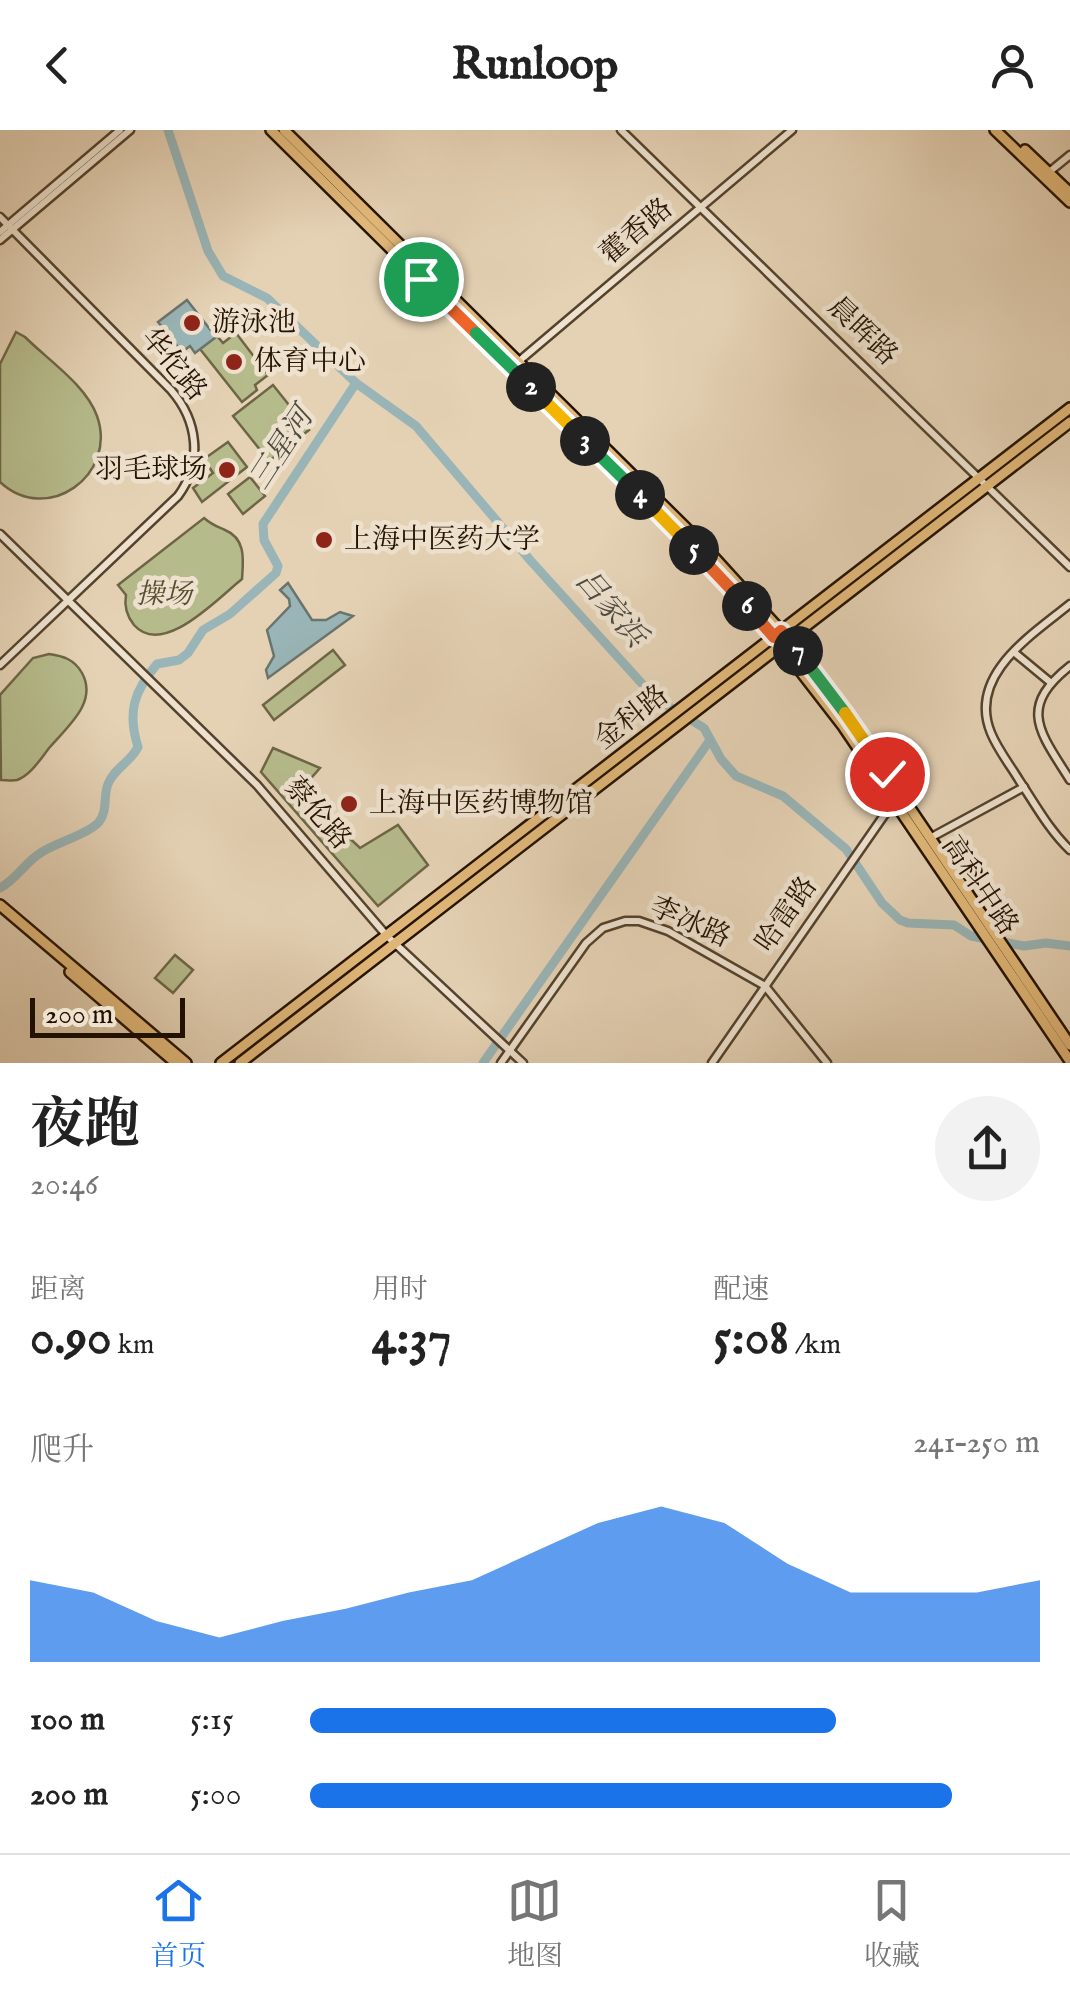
<!DOCTYPE html>
<html lang="zh">
<meta charset="utf-8">
<style>
body{margin:0;font-family:"IM FELL English","Noto Serif SC",serif;background:#f2f2f2;color:#222;height:100vh;display:flex;flex-direction:column;font-size:38px;white-space:nowrap}
*{box-sizing:border-box;margin:0}
p{font-size:32px;color:#767676}
.icon{flex:none;width:55px;height:55px;fill:none;stroke:currentColor;stroke-width:2;stroke-linecap:round;stroke-linejoin:round}
.map{position:relative;height:933px;overflow:hidden}
.side{display:flex;flex-direction:column;background:#fff;flex:1}
.side>*{flex:none}
.scale{position:absolute;left:30px;bottom:25px;width:155px;box-sizing:border-box;padding-left:10px;border:5px solid #241200;border-top:0;font-size:28px;line-height:35px;white-space:nowrap;color:#241200;-webkit-text-stroke:8px #eee2cf;paint-order:stroke}
.pin{position:absolute;display:grid;place-items:center;width:85px;height:85px;color:#fff;margin:-42px;border:5px solid #fff;border-radius:50%;box-shadow:0 2px 10px #0007}
.km{position:absolute;width:50px;height:50px;margin:-25px;border-radius:50%;background:#222;color:#fff;font-size:28px;line-height:50px;text-align:center}
.round{display:grid;place-items:center;flex:none;width:105px;height:105px;border-radius:52px;background:#f2f2f2}
.headline{display:flex;align-items:center;justify-content:space-between;height:170px;padding:0 30px}
h1{font-size:55px;font-weight:700;line-height:75px}
.metrics{display:grid;grid-template-columns:repeat(3,1fr);gap:15px;height:170px;padding:10px 30px}
.metrics div{display:grid;align-content:center}
.metrics b{font-size:50px;font-weight:700}
.metrics small{font-size:28px;font-weight:400}
.metrics p{font-size:28px}
.chart{height:280px;padding:20px 30px}
.chart p{display:flex;justify-content:space-between}
.chart svg{width:100%;height:180px;margin-top:10px;fill:#1a73e8;opacity:.7}
ul{padding:0 30px;list-style:none;font-size:32px}
li{display:grid;grid-template-columns:160px 120px 1fr;align-items:center;height:75px}
li i{height:25px;border-radius:12px;background:#1a73e8}
header{display:flex;justify-content:space-between;align-items:center;height:130px;padding:0 30px;background:#fff;font-size:45px;font-weight:700}
.dock{display:flex;justify-content:space-around;align-items:center;height:140px;border-top:2px solid #e0e0e0;background:#fff;font-size:28px;color:#767676}
.dock a{display:grid;justify-items:center;gap:5px}
.dock .current{color:#1a73e8}
.map>svg:first-child{display:block}
.green{fill:#b6bb8c;stroke:#6d6646;stroke-width:2.5}
.water{fill:#99b5b7;stroke:#6a746e;stroke-width:2.5}
.lines{fill:none;stroke-linecap:round;stroke-linejoin:round}
.river{stroke:#99b5b7;stroke-width:9}
.minor-casing{stroke:#54422d;stroke-width:11}
.major-casing{stroke:#241200;stroke-width:14}
.minor{stroke:#eee2cf;stroke-width:6}
.major{stroke:#e2b97a;stroke-width:9}
.split-1-casing{stroke:#fff;stroke-width:20}
.split-2-casing{stroke:#fff;stroke-width:20}
.split-3-casing{stroke:#fff;stroke-width:20}
.split-4-casing{stroke:#fff;stroke-width:20}
.split-5-casing{stroke:#fff;stroke-width:20}
.split-6-casing{stroke:#fff;stroke-width:20}
.split-7-casing{stroke:#fff;stroke-width:20}
.split-8-casing{stroke:#fff;stroke-width:20}
.split-9-casing{stroke:#fff;stroke-width:20}
.split-1{stroke:#f0652b;stroke-width:12}
.split-2{stroke:#22a559;stroke-width:12}
.split-3{stroke:#f5b400;stroke-width:12}
.split-4{stroke:#22a559;stroke-width:12}
.split-5{stroke:#f5b400;stroke-width:12}
.split-6{stroke:#f0652b;stroke-width:12}
.split-7{stroke:#f0652b;stroke-width:12}
.split-8{stroke:#22a559;stroke-width:12}
.split-9{stroke:#f5b400;stroke-width:12}
.poi-dot{fill:#8f2418;stroke:#eee2cf;stroke-width:4}
.labels{text-anchor:middle;dominant-baseline:central;stroke-width:9;stroke-linejoin:round;paint-order:stroke}
.street-label{font-size:28px;fill:#241200;stroke:#eee2cf}
.poi-label{font-size:28px;fill:#241200;stroke:#eee2cf;text-anchor:start}
.park-label{font-size:28px;font-style:italic;fill:#574d31;stroke:#eee2cf}
.water-label{font-size:30px;font-style:italic;fill:#4d4b40;stroke:#eee2cf}
</style>
<header><svg class="icon" aria-label="back" viewBox="0 0 24 24"><path d="M15 5l-7 7 7 7"/></svg>Runloop<svg class="icon" aria-label="person" viewBox="0 0 24 24"><circle cx="12" cy="8" r="4"/><path d="M4 21q1-7 8-7t8 7"/></svg></header>
<div class="map">
<svg width="1070" height="933" viewBox="0 0 1070 933">
<rect width="100%" height="100%" fill="#e5d2b5"/>
<filter id="stains"><feTurbulence type="fractalNoise" baseFrequency=".002" numOctaves="4"/><feColorMatrix values="0 0 0 0 .2 0 0 0 0 .09 0 0 0 0 .02 0 0 0 .5 -.17"/></filter>
<radialGradient id="worn" r=".72"><stop offset=".6" stop-color="#630" stop-opacity="0"/><stop offset="1" stop-color="#630" stop-opacity=".3"/></radialGradient>
<g class="green">
<path d="M16 202 25 207C48 230 86 255 97 286 118 345 47 396 0 352V234Z"/>
<polygon points="236,203 268,245 255,255 257,260 242,272 200,219 217,206 223,213"/>
<polygon points="273,255 309,300 269,331 233,286"/>
<polygon points="228,312 247,337 202,372 193,358 213,343 204,329"/>
<polygon points="250,347 265,366 243,384 228,364"/>
<path d="M204 388C212 395 216 396 225 400 247 409 243 432 242 449 218 468 163 528 134 495 126 485 124 476 126 465L118 455Z"/>
<polygon points="333,520 345,535 274,590 263,575"/>
<path d="M49 524C63 526 74 529 82 543 98 572 68 596 50 617 41 628 31 645 17 650 12 651 6 650 1 650L0 565 33 528Z"/>
<polygon points="273,618 320,638 305,655 301,667 323,699 343,702 360,718 398,695 428,735 378,776 261,642"/>
<polygon points="175,825 193,840 173,863 155,848"/>
</g>
<g class="water">
<polygon points="187,170 216,207 195,223 190,216 182,222 158,192"/>
<polygon points="288,453 312,490 326,490 340,482 353,486 268,548 266,540 274,526 267,500 290,476 289,469 280,460"/>
</g>
<g class="lines">
<g class="river">
<polyline points="168,0 208,121 223,146 267,168 356,253 416,296 530,430 655,568 704,598 721,629 736,646 783,666 846,719 882,773 900,790 908,793 954,795 971,806 1024,816 1046,813 1070,816"/>
<path d="M0 758C17 749 26 731 42 722 56 713 90 703 99 692 108 680 103 667 108 654 114 638 131 632 138 617 127 582 134 561 157 534L179 530 188 523 203 500 230 484 276 443 278 436 264 410 263 394 356 253"/>
<polyline points="483,933 710,610"/>
</g>
<g class="minor-casing">
<g id="minor">
<polyline points="621,0 1070,437"/>
<polyline points="1048,43 1070,25"/>
<path d="M0 87 171 260C198 291 203 332 178 366L0 535"/>
<polyline points="0,102 120,0"/>
<polyline points="0,110 130,0"/>
<polyline points="518,232 792,0"/>
<polyline points="0,404 257,655 387,806 523,933"/>
<path d="M1070 474C1032 505 967 545 991 603 998 620 1010 635 1019 650 1035 674 1049 700 1070 720"/>
<polyline points="1015,523 1050,552"/>
<path d="M1070 536C1017 578 1040 602 1070 650"/>
<polyline points="930,708 1024,657"/>
<polyline points="501,933 586,813 603,798 625,791 639,791 668,801 765,856 827,933"/>
<polyline points="712,933 894,671"/>
</g>
</g>
<g class="major-casing">
<g id="major">
<polyline points="271,0 693,418 774,507 843,596 1070,931"/>
<polyline points="284,0 700,412 781,501 851,591 1070,915"/>
<polyline points="995,0 1070,72"/>
<polyline points="1025,20 1070,63"/>
<polyline points="0,775 186,933"/>
<polyline points="70,842 176,933"/>
<polyline points="221,933 1070,278"/>
<polyline points="240,933 1070,292"/>
</g>
</g>
<use href="#minor" class="minor"/>
<use href="#major" class="major"/>
</g>
<g class="lines">
<g class="split-1-casing">
<polyline id="split-1" points="421,149 476,203"/>
</g>
<g class="split-2-casing">
<polyline id="split-2" points="476,203 531,257"/>
</g>
<g class="split-3-casing">
<polyline id="split-3" points="531,257 585,311"/>
</g>
<g class="split-4-casing">
<polyline id="split-4" points="585,311 640,365"/>
</g>
<g class="split-5-casing">
<polyline id="split-5" points="640,365 694,420"/>
</g>
<g class="split-6-casing">
<polyline id="split-6" points="694,420 747,476"/>
</g>
<g class="split-7-casing">
<polyline id="split-7" points="747,476 774,507 781,501 798,521"/>
</g>
<g class="split-8-casing">
<polyline id="split-8" points="798,521 845,583"/>
</g>
<g class="split-9-casing">
<polyline id="split-9" points="845,583 887,644"/>
</g>
<use href="#split-1" class="split-1"/>
<use href="#split-2" class="split-2"/>
<use href="#split-3" class="split-3"/>
<use href="#split-4" class="split-4"/>
<use href="#split-5" class="split-5"/>
<use href="#split-6" class="split-6"/>
<use href="#split-7" class="split-7"/>
<use href="#split-8" class="split-8"/>
<use href="#split-9" class="split-9"/>
</g>
<g class="poi-dot">
<circle cx="192" cy="193" r="10"/>
<circle cx="234" cy="232" r="10"/>
<circle cx="227" cy="340" r="10"/>
<circle cx="324" cy="410" r="10"/>
<circle cx="349" cy="674" r="10"/>
</g>
<g class="labels">
<g class="street-label">
<text transform="translate(637 102) rotate(-40)">藿香路</text>
<text transform="translate(862 202) rotate(44)">晨晖路</text>
<text transform="translate(173 235) rotate(50)">华佗路</text>
<text transform="translate(632 588) rotate(-38)">金科路</text>
<text transform="translate(317 684) rotate(49)">蔡伦路</text>
<text transform="translate(979 756) rotate(56)">高科中路</text>
<text transform="translate(787 785) rotate(-55)">哈雷路</text>
<text transform="translate(690 793) rotate(24)">李冰路</text>
</g>
<g class="poi-label">
<text x="212" y="193">游泳池</text>
<text x="254" y="232">体育中心</text>
<text x="207" y="340" text-anchor="end">羽毛球场</text>
<text x="344" y="410">上海中医药大学</text>
<text x="369" y="674">上海中医药博物馆</text>
</g>
<g class="park-label">
<text x="164" y="465">操场</text>
</g>
<g class="water-label">
<text transform="translate(282 319) rotate(-57)">三星河</text>
<text transform="translate(610 479) rotate(49)">吕家浜</text>
</g>
</g>
<rect width="100%" height="100%" filter="url(#stains)"/>
<rect width="100%" height="100%" fill="url(#worn)"/>
</svg>
<div class="scale">200 m</div>
<div class="pin" style="left:421px;top:149px;background:#1e9e55"><svg class="icon" aria-label="arrive" viewBox="0 0 24 24"><path d="M6 21V4h12l-3 4 3 4H6"/></svg></div>
<div class="pin" style="left:887px;top:644px;background:#d93025"><svg class="icon" aria-label="check" viewBox="0 0 24 24"><path d="M5 12l5 5 9-10"/></svg></div>
<b class="km" style="left:531px;top:257px">2</b>
<b class="km" style="left:585px;top:311px">3</b>
<b class="km" style="left:640px;top:365px">4</b>
<b class="km" style="left:694px;top:420px">5</b>
<b class="km" style="left:747px;top:476px">6</b>
<b class="km" style="left:798px;top:521px">7</b>
</div>
<section class="side">
<div class="headline"><div><h1>夜跑</h1><p>20:46</p></div><a class="round"><svg class="icon" aria-label="share" viewBox="0 0 24 24"><path d="M12 15V3M7 8l5-5 5 5M5 13v7h14v-7"/></svg></a></div>
<div class="metrics">
<div><p>距离</p><b>0.90<small> km</small></b></div>
<div><p>用时</p><b>4:37</b></div>
<div><p>配速</p><b>5:08<small> /km</small></b></div>
</div>
<div class="chart"><p><span>爬升</span>241–250 m</p>
<svg viewBox="0 0 160 44" preserveAspectRatio="none"><path d="M0 44V24L10 27L20 34L30 38L40 34L50 31L60 27L70 24L80 17L90 10L100 6L110 10L120 20L130 27L140 27L150 27L160 24V44z"/></svg>
</div>
<ul>
<li><b>100 m</b>5:15<i style="width:72%"></i></li>
<li><b>200 m</b>5:00<i style="width:88%"></i></li>
</ul>
</section>
<nav class="dock">
<a class="current"><svg class="icon" aria-label="home" viewBox="0 0 24 24"><path d="M3 11l9-7 9 7M6 9v11h12V9"/></svg>首页</a>
<a><svg class="icon" aria-label="map" viewBox="0 0 24 24"><path d="M3 6l6-2 6 2 6-2v14l-6 2-6-2-6 2zM9 4v14M15 6v14"/></svg>地图</a>
<a><svg class="icon" aria-label="saved" viewBox="0 0 24 24"><path d="M7 4h10v16l-5-4-5 4z"/></svg>收藏</a>
</nav>
